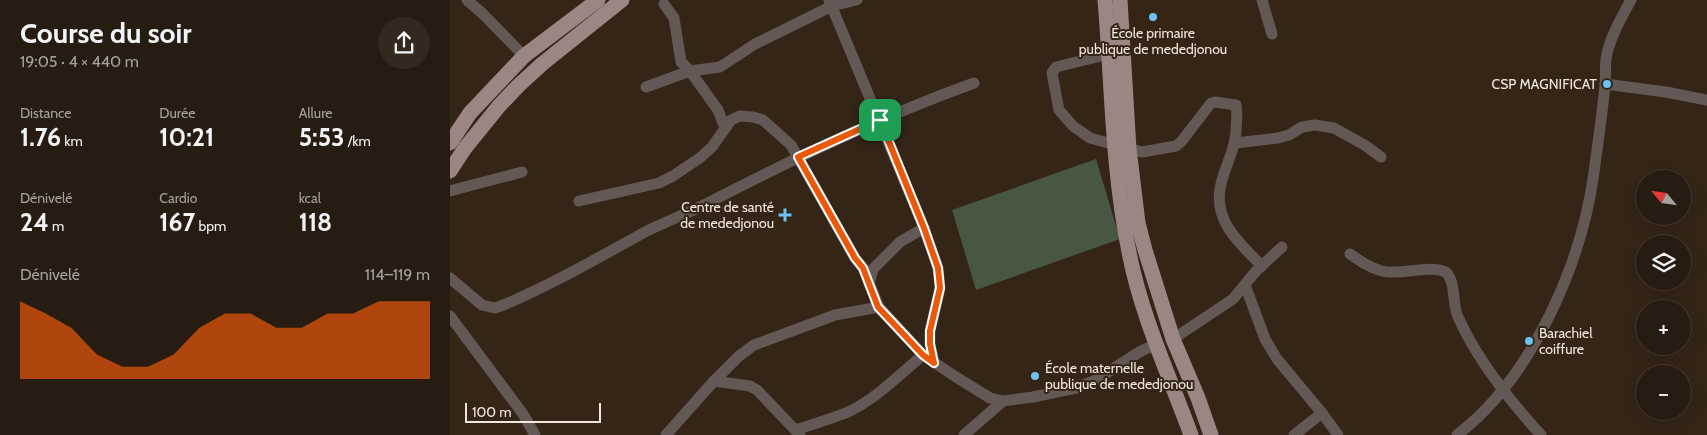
<!DOCTYPE html>
<html lang="fr">
<meta charset="utf-8">
<style>
body{margin:0;font-family:Cabin,sans-serif;background:#33291f;color:#f1f3f6;height:100vh;display:flex;flex-direction:column;font-size:19px;white-space:nowrap}
*{box-sizing:border-box;margin:0}
p{font-size:16px;color:#a4a19f}
.icon{flex:none;width:28px;height:28px;fill:none;stroke:currentColor;stroke-width:2;stroke-linecap:round;stroke-linejoin:round}
.map{position:relative;flex:1;overflow:hidden}
.panel{display:flex;flex-direction:column;background:#271c11;width:450px}
.panel>*{flex:none}
.needle{width:32px;rotate:299deg}
.fabs{position:absolute;left:1186px;top:170px;display:grid;gap:10px}
.fabs a{display:grid;place-items:center;width:55px;height:55px;border-radius:50%;background:#271c11;box-shadow:0 5px 20px #0002,0 0 0 1px #433a31;font-size:25px}
.scale{position:absolute;left:15px;bottom:12px;width:136px;box-sizing:border-box;padding-left:5px;border:2px solid #f1e7de;border-top:0;font-size:14px;line-height:18px;white-space:nowrap;color:#f1e7de;-webkit-text-stroke:4px #342517;paint-order:stroke}
.pin{position:absolute;display:grid;place-items:center;width:42px;height:42px;color:#fff;margin:-21px;border-radius:10px;box-shadow:0 2px 8px #0006}
.round{display:grid;place-items:center;flex:none;width:52px;height:52px;border-radius:26px;background:#33291f}
.head{display:flex;align-items:center;justify-content:space-between;height:85px;padding:0 20px}
h1{font-size:28px;font-weight:700;line-height:38px}
.stats{display:grid;grid-template-columns:repeat(3,1fr);gap:8px;height:85px;padding:5px 20px}
.stats div{display:grid;align-content:center}
.stats b{font-size:25px;font-weight:700}
.stats small{font-size:14px;font-weight:400}
.stats p{font-size:14px}
.chart{height:140px;padding:10px 20px}
.chart p{display:flex;justify-content:space-between}
.chart svg{width:100%;height:90px;margin-top:5px;fill:#ea580c;opacity:.7}
main{display:flex;flex:1;min-height:0}
.map>svg:first-child{display:block}
.green{fill:#485741}
.lines{fill:none;stroke-linecap:round;stroke-linejoin:round}
.minor{stroke:#635856;stroke-width:11}
.major{stroke:#9c8683;stroke-width:15}
.route-casing{stroke:#fff;stroke-width:10}
.route{stroke:#ea580c;stroke-width:6}
.poi-dot{fill:#6dc2f3;stroke:#342517;stroke-width:2}
.labels{text-anchor:middle;dominant-baseline:central;stroke-width:4;stroke-linejoin:round;paint-order:stroke}
.poi-label{font-size:14px;fill:#f1e7de;stroke:#342517;text-anchor:end}
</style>
<main>
<section class="panel">
<div class="head"><div><h1>Course du soir</h1><p>19:05 · 4 × 440 m</p></div><a class="round"><svg class="icon" aria-label="share" viewBox="0 0 24 24"><path d="M12 15V3M7 8l5-5 5 5M5 13v7h14v-7"/></svg></a></div>
<div class="stats">
<div><p>Distance</p><b>1.76<small> km</small></b></div>
<div><p>Durée</p><b>10:21</b></div>
<div><p>Allure</p><b>5:53<small> /km</small></b></div>
</div>
<div class="stats">
<div><p>Dénivelé</p><b>24<small> m</small></b></div>
<div><p>Cardio</p><b>167<small> bpm</small></b></div>
<div><p>kcal</p><b>118</b></div>
</div>
<div class="chart"><p><span>Dénivelé</span>114–119 m</p>
<svg viewBox="0 0 160 44" preserveAspectRatio="none"><path d="M0 44V6L10 12L20 19L30 32L40 38L50 38L60 32L70 19L80 12L90 12L100 19L110 19L120 12L130 12L140 6L150 6L160 6V44z"/></svg>
</div>
</section>
<div class="map">
<svg width="1257" height="435" viewBox="0 0 1257 435">
<rect width="100%" height="100%" fill="#342517"/>
<polygon class="green" points="646,159 670,239 526,290 502,210"/>
<g class="lines">
<g class="minor">
<polyline points="17,0 33,14 74,56"/>
<polyline points="379,0 474,228 488,268 490,288 480,331 480,344 484,363"/>
<polyline points="812,0 822,34"/>
<polyline points="214,4 224,18 231,62 240,71 268,110 275,128"/>
<path d="M659 54 606 67 602 73 609 110 623 126 640 138 692 152 726 146 731 142 761 103 765 102 786 105C788 113 786 123 786 132 785 150 775 166 771 184 762 220 789 243 812 266"/>
<polyline points="1155,84 1216,92 1257,100"/>
<polyline points="196,87 240,71 270,67 305,44 382,6 407,0"/>
<polyline points="785,143 828,138 839,135 852,127 865,125 884,128 916,146 931,157"/>
<polyline points="0,191 72,172"/>
<polyline points="129,201 209,183 223,176 251,157 262,147 281,120 290,116 303,117 313,120 341,145 405,258 413,268 429,307 473,355 506,377 540,398 553,401 583,397 626,388 644,381 691,351 707,344"/>
<path d="M900 254C910 261 920 268 932 271 952 276 976 264 996 272 1007 284 1001 304 1009 319 1028 361 1061 402 1091 435"/>
<path d="M0 278 32 305 45 308 56 304C105 283 151 256 197 231 215 222 234 215 252 206 341 160 430 117 524 83"/>
<polyline points="419,284 423,269 450,242 474,228"/>
<polyline points="795,285 815,339 827,359 872,413"/>
<polyline points="0,316 73,414 85,435"/>
<polyline points="723,339 783,299 806,271 832,247"/>
<polyline points="264,381 300,386 307,390 350,435"/>
<path d="M346 430C363 424 381 419 398 412 426 399 449 375 473 355"/>
<polyline points="216,435 264,381 289,356 304,345 385,315 429,307"/>
<polyline points="514,435 553,401"/>
<polyline points="844,435 872,413 888,435"/>
<path d="M1007 435C1082 378 1132 263 1144 172 1148 143 1152 115 1155 86 1156 77 1155 68 1156 59 1159 39 1171 18 1181 0"/>
</g>
<g class="major">
<path d="M655 0C662 84 662 169 679 252 691 315 719 375 741 435"/>
<polyline points="670,0 679,149 688,223 695,250 723,339 748,398 761,435"/>
<polyline points="0,143 20,113 74,56 148,0"/>
<polyline points="0,171 15,148 49,106 68,86 92,64 172,0"/>
</g>
</g>
<g class="lines">
<g class="route-casing">
<polygon id="route" points="430,120 474,228 488,268 490,288 480,331 480,344 484,363 473,355 428,307 413,268 405,258 348,157"/>
</g>
<use href="#route" class="route"/>
</g>
<g class="poi-dot">
<circle cx="703" cy="17" r="5"/>
<circle cx="1157" cy="84" r="5"/>
<path d="M332.5 207.5h5v5h5v5h-5v5h-5v-5h-5v-5h5z"/>
<circle cx="1079" cy="341" r="5"/>
<circle cx="585" cy="376" r="5"/>
</g>
<g class="labels">
<g class="poi-label">
<text x="703" y="33" text-anchor="middle">École primaire<tspan x="703" dy="16">publique de mededjonou</tspan></text>
<text x="1147" y="84">CSP MAGNIFICAT</text>
<text x="324" y="207">Centre de santé<tspan x="324" dy="16">de mededjonou</tspan></text>
<text x="1089" y="333" text-anchor="start">Barachiel<tspan x="1089" dy="16">coiffure</tspan></text>
<text x="595" y="368" text-anchor="start">École maternelle<tspan x="595" dy="16">publique de mededjonou</tspan></text>
</g>
</g>
</svg>
<div class="fabs">
<a><svg class="needle" viewBox="-14 -14 28 28"><path d="M0-13l5 13h-10z" fill="#e53935"/><path d="M0 13l5-13h-10z" fill="#a4a19f"/></svg></a>
<a><svg class="icon" aria-label="layers" viewBox="0 0 24 24"><path d="M12 4l9 5-9 5-9-5zM3 14l9 5 9-5"/></svg></a>
<a>+</a>
<a>−</a>
</div>
<div class="scale">100 m</div>
<div class="pin" style="left:430px;top:120px;background:#1e9e55"><svg class="icon" aria-label="arrive" viewBox="0 0 24 24"><path d="M6 21V4h12l-3 4 3 4H6"/></svg></div>
</div>
</main>
